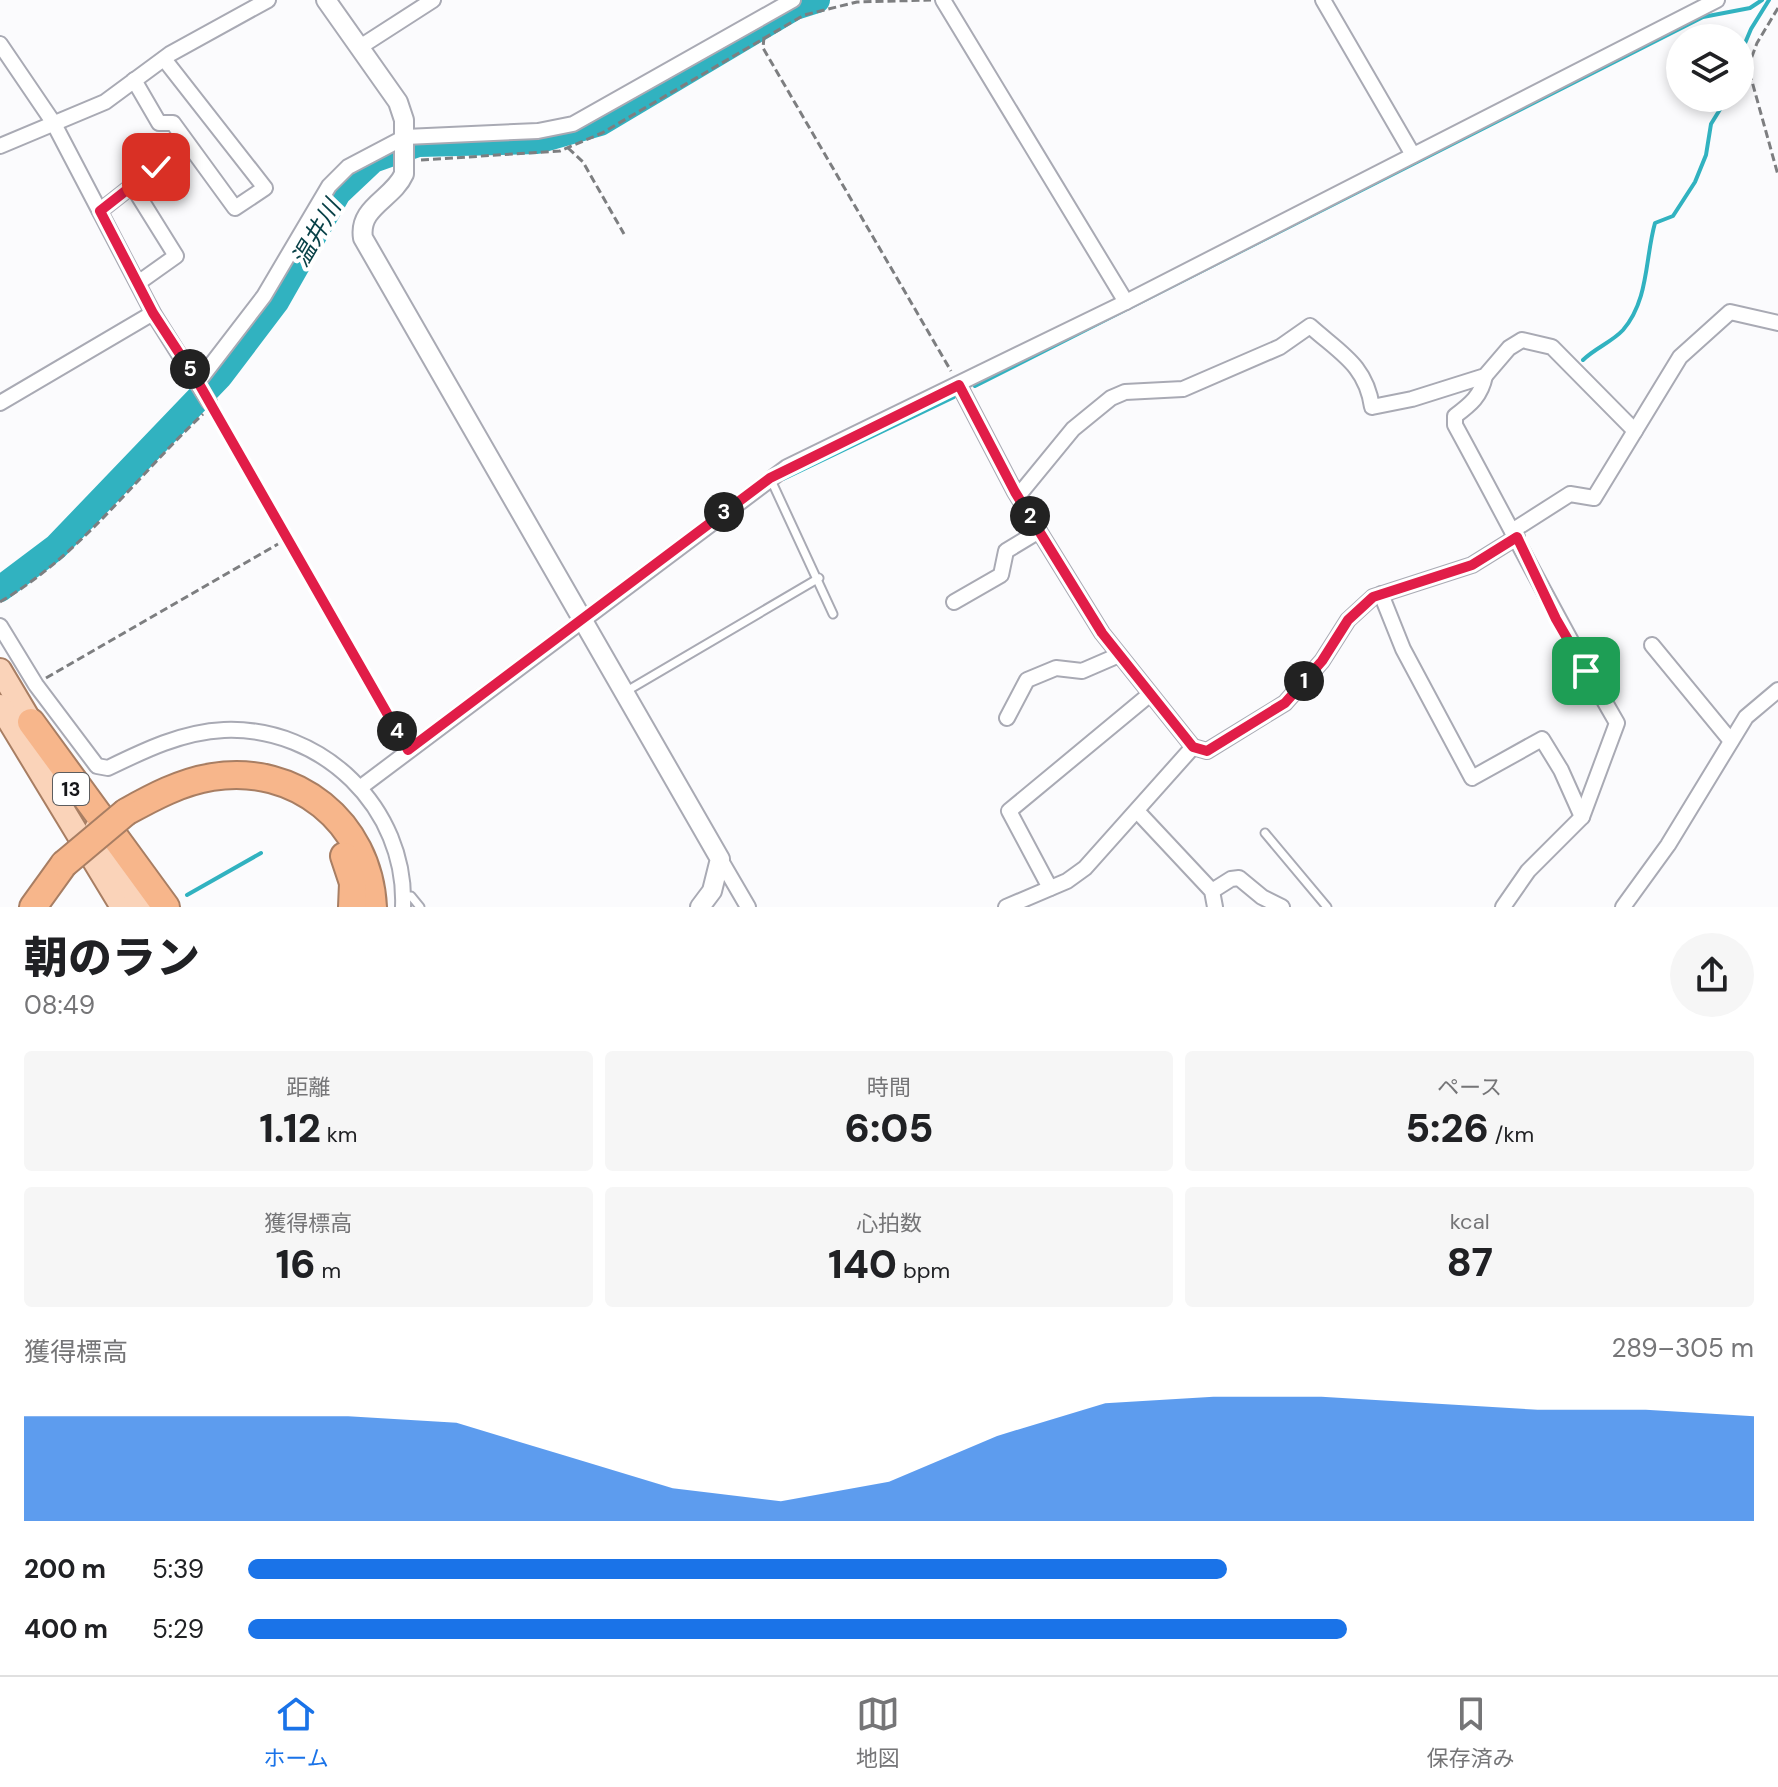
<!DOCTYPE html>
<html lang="ja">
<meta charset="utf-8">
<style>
body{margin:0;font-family:"DM Sans","Noto Sans JP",sans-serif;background:#f6f6f6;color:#202124;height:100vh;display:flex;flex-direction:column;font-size:30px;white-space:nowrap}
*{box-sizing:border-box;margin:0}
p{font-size:26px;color:#757577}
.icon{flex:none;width:44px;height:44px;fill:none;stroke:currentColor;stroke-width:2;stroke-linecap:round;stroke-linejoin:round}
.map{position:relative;height:907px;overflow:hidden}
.drawer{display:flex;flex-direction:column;background:#fff;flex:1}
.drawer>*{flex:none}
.controls{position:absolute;left:1666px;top:24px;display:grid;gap:16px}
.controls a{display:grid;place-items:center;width:88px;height:88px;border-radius:50%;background:#fff;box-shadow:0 4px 12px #0003;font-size:40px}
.pin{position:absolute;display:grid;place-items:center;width:68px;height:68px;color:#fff;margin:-34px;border-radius:16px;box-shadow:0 4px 12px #0006}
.km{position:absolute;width:40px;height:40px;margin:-20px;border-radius:50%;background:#222;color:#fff;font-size:22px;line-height:40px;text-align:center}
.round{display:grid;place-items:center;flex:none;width:84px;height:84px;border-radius:42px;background:#f6f6f6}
.headline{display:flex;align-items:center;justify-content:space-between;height:136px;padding:0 24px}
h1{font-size:44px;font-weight:800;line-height:60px}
.metrics{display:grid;grid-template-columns:repeat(3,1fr);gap:12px;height:136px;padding:8px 24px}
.metrics div{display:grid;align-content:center;border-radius:8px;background:#f6f6f6;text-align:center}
.metrics b{font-size:40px;font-weight:800}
.metrics small{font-size:22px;font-weight:400}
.metrics p{font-size:22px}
.chart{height:224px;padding:16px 24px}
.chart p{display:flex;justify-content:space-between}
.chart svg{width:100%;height:144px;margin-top:8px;fill:#1a73e8;opacity:.7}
ul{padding:0 24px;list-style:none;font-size:26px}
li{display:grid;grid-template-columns:128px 96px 1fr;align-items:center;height:60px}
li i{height:20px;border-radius:10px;background:#1a73e8}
.menu{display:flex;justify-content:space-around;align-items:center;height:112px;border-top:2px solid #e0e0e0;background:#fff;font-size:22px;color:#757577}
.menu a{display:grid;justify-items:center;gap:4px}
.menu .current{color:#1a73e8}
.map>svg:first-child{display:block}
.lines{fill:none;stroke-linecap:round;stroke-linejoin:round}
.stream{stroke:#31b2c0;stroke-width:4}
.river{stroke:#31b2c0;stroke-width:26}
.service-casing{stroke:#a9aab4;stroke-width:11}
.minor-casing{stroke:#a9aab4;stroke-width:18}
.tertiary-casing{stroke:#a9aab4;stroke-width:22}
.primary-casing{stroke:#a87e63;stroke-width:26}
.motorway-casing{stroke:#a87e63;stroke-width:30}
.path{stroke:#7d7e80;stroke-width:3;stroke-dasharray:8 4;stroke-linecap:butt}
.service{stroke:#fff;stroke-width:7}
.minor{stroke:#fff;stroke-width:14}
.tertiary{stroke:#fff;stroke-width:18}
.primary{stroke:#fad3b9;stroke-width:22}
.motorway{stroke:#f7b68b;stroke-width:26}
.motorway-bridge-casing{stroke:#a87e63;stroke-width:30;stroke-linecap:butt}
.motorway-bridge{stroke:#f7b68b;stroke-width:26}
.route-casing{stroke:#fff;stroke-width:16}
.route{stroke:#e11d48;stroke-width:10}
.labels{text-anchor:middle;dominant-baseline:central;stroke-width:8;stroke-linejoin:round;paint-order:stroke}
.shield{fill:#fff;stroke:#5c5d5f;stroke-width:2}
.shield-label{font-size:20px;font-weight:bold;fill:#16171a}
.water-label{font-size:24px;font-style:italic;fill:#084147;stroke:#fff}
</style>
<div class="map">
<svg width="1778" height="907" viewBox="0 0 1778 907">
<rect width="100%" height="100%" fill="#fbfbfd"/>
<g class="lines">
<g class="stream">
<polyline points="1740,55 1751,29 1769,0"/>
<path d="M1583 360C1595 348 1612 342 1623 330 1649 300 1645 258 1655 223L1673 216 1695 182 1706 155 1711 124 1727 98"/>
<polyline points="975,386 1703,17 1750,8 1762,0"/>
<polyline points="783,479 954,397"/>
<polyline points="187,895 261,853"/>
</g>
<polyline class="river" points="0,589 56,547 220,376 276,302 338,193 373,160 418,144 537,141 600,123 795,7 817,0"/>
<g class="service-casing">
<g id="service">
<polyline points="209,402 408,750"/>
<polyline points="771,480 833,614"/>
<polyline points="625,692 819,578"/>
<polyline points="1265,833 1327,907"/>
<polyline points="403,896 411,896 420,907"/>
</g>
</g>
<g class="minor-casing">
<g id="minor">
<polyline points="943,0 1126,302"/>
<polyline points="1323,0 1413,155"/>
<polyline points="0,44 53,122 153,313 209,402"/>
<polyline points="360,47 433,0"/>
<polyline points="134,80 159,123 173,123 235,208 265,188 164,59"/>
<polyline points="0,146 105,102 170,54 268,0"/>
<polyline points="133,187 176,256 138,283"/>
<polyline points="100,211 156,167"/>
<path d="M1485 376C1481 396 1471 404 1455 416V425C1509 524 1560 625 1617 723L1582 817 1528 871 1503 907"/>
<polyline points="198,382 264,296 329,186 348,167 405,137 538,131 573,124 793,0"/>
<polyline points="959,385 1015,492 1102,633 1193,747 1085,868 1067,881 1006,907"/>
<polyline points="0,403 153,313"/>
<path d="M1018 496 1073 429 1111 398 1125 392 1183 389 1280 347 1310 326C1340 353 1366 365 1372 407L1412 399 1485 376 1509 348 1522 340 1552 347 1635 431"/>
<polyline points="1512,531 1570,494 1594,498 1680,357 1730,312 1778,323"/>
<polyline points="1381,594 1403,649 1472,778 1542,739 1561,770 1582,817"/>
<polyline points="954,602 1001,575 1006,551 1039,531"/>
<path d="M0 626 36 685 97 766 108 768C145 750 182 732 224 730 322 726 407 808 403 907"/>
<polyline points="1652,645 1731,741"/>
<polyline points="1007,718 1027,680 1056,668 1082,671 1119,655"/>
<polyline points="1193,747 1207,751 1285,703 1322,661 1348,620 1373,597 1472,565 1517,537"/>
<polyline points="361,787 787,467 1126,302 1717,0"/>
<polyline points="1138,812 1212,891 1215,907"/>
<polyline points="720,859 748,907"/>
<polyline points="1050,888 1009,811 1149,695"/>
<polyline points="1212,891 1231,879 1239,878 1262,897 1282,907"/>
<polyline points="1623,907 1668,845 1746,717 1778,690"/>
</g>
</g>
<g class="tertiary-casing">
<path id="tertiary" d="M326 0 398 102 404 120V174C393 199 358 207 363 238L720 859 712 891 700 907"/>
</g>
<g class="primary-casing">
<g id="primary">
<polyline points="0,670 38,734"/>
<polyline points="0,706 122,907"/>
<polyline points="96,829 143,907"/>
</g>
</g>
<g class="motorway-casing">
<g id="motorway">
<polyline points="31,722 166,907"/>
<path d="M126 812C153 797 181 782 212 777 295 763 369 822 373 907"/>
<polyline points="344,856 353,883 352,907"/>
<polyline points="33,907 64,864"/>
</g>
</g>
<g class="path">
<polyline points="1778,8 1757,43 1748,67 1778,175"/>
<polyline points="764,37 763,48 951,371"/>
<polyline points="568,148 583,162 624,234"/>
<polyline points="421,160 560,151 602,133 804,15 857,2 931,0"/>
<path d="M0 602C82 554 135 478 203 414"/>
<polyline points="46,678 278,544"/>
</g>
<use href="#service" class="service"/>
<use href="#minor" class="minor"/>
<use href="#tertiary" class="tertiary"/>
<use href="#primary" class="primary"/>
<use href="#motorway" class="motorway"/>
<g class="motorway-bridge-casing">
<polyline id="motorway-bridge" points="64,864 126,812"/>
</g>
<use href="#motorway-bridge" class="motorway-bridge"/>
</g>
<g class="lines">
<g class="route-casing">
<polyline id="route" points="156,167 100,211 153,313 198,382 408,750 770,478 959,385 1015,492 1102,633 1193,747 1207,751 1285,703 1322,661 1348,620 1373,597 1472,565 1517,537 1556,619 1586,671"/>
</g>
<use href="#route" class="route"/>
</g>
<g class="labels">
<rect class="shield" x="53" y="773" width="36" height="32" rx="6"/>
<g class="shield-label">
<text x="71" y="789">13</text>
</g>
<g class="water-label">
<text transform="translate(316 233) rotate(-60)">温井川</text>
</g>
</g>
</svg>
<div class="controls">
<a><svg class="icon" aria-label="layers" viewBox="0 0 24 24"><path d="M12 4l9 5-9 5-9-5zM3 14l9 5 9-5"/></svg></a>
</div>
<div class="pin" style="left:1586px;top:671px;background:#1e9e55"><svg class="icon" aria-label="arrive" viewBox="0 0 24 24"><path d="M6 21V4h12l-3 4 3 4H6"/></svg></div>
<div class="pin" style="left:156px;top:167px;background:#d93025"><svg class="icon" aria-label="check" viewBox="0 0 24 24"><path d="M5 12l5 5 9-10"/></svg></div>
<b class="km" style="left:1304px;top:681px">1</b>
<b class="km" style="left:1030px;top:516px">2</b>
<b class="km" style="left:724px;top:512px">3</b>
<b class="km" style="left:397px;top:731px">4</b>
<b class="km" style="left:190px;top:369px">5</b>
</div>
<section class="drawer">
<div class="headline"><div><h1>朝のラン</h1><p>08:49</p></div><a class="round"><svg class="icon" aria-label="share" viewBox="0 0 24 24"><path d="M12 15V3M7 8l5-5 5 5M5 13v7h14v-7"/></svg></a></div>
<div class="metrics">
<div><p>距離</p><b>1.12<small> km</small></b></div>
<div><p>時間</p><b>6:05</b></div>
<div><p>ペース</p><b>5:26<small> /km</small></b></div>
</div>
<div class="metrics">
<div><p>獲得標高</p><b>16<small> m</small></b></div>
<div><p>心拍数</p><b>140<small> bpm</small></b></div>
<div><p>kcal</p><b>87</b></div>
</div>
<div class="chart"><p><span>獲得標高</span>289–305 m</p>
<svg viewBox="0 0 160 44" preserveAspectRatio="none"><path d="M0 44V12L10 12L20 12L30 12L40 14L50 24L60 34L70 38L80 32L90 18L100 8L110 6L120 6L130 8L140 10L150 10L160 12V44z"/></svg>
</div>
<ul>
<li><b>200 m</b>5:39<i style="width:65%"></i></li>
<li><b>400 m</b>5:29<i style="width:73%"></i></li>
</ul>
</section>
<nav class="menu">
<a class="current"><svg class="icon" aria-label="home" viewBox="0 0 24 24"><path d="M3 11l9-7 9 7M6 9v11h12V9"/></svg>ホーム</a>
<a><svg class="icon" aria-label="map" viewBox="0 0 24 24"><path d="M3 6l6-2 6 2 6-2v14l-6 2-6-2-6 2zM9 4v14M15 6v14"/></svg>地図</a>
<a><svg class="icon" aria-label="saved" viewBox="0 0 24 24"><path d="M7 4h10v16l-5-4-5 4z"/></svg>保存済み</a>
</nav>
